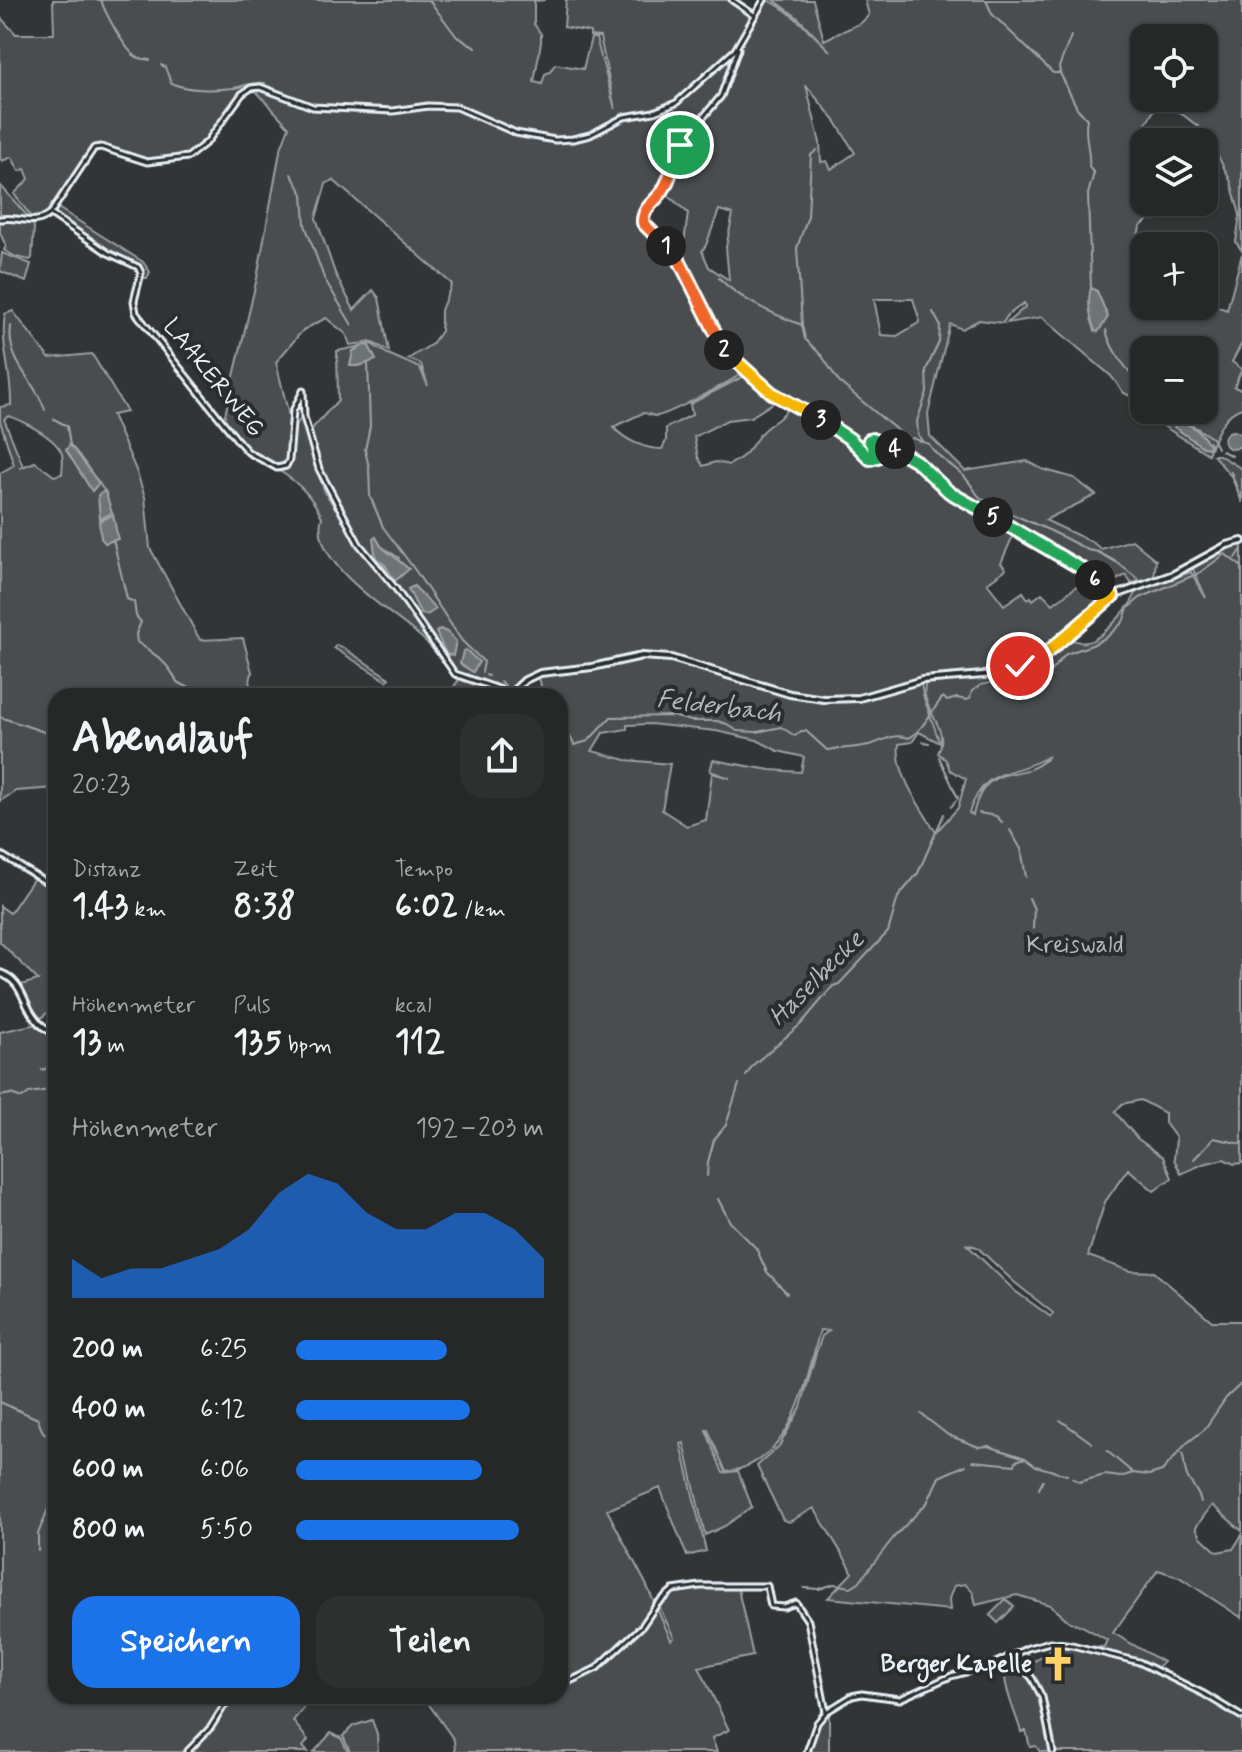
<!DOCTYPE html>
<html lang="de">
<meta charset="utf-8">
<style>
body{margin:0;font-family:Mynerve,sans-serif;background:#2e3030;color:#f1f3f6;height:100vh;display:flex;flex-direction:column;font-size:30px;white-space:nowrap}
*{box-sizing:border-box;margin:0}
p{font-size:26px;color:#a4a6a8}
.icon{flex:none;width:44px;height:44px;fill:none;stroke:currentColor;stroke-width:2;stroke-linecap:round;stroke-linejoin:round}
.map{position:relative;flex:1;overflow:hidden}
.drawer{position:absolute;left:48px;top:688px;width:520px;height:1016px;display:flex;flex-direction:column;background:#262828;border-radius:24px;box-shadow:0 2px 6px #0004,0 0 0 2px #424445}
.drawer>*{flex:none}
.buttons{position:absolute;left:1130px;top:24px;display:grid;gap:16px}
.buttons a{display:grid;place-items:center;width:88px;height:88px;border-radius:16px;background:#262828;box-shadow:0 2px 6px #0004,0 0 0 2px #424445;font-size:40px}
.pin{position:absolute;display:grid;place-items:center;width:68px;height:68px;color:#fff;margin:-34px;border:4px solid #fff;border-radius:50%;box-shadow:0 2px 8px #0007}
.km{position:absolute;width:40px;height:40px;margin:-20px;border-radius:50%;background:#222;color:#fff;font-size:22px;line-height:40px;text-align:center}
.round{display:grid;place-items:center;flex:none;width:84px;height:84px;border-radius:24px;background:#2e3030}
.summary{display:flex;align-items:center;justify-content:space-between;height:136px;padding:0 24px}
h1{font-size:44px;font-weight:800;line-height:60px}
.metrics{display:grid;grid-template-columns:repeat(3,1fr);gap:12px;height:136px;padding:8px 24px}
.metrics div{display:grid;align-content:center}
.metrics b{font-size:34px;font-weight:800}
.metrics small{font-size:22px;font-weight:400}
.metrics p{font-size:22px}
.chart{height:224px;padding:16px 24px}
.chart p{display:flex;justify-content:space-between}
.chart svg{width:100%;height:144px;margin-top:8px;fill:#1a73e8;opacity:.7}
.action{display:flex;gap:16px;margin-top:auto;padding:16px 24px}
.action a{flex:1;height:92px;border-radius:24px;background:#1a73e8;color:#fff;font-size:32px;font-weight:800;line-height:92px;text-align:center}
.action a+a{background:#2e3030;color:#f1f3f6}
ul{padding:0 24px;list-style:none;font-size:26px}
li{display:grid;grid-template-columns:128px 96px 1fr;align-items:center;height:60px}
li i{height:20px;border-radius:10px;background:#1a73e8}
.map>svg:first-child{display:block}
.green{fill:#494d4f;stroke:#989fa4;stroke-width:2;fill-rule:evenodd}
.water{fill:#6e7376;stroke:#9fa5aa;stroke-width:2}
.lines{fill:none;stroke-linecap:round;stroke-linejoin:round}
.stream{stroke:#9fa5aa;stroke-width:2}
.minor-casing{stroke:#e8f1f8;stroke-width:9}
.tertiary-casing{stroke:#e8f1f8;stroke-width:10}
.minor{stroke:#2a2d2e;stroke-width:3}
.tertiary{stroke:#2a2d2e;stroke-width:4}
.split-1-casing{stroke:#fff;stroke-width:16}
.split-2-casing{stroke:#fff;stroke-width:16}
.split-3-casing{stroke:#fff;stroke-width:16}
.split-4-casing{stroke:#fff;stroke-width:16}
.split-5-casing{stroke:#fff;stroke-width:16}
.split-6-casing{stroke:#fff;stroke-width:16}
.split-7-casing{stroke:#fff;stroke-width:16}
.split-1{stroke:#f0652b;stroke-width:10}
.split-2{stroke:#f0652b;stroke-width:10}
.split-3{stroke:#f5b400;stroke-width:10}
.split-4{stroke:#22a559;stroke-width:10}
.split-5{stroke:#22a559;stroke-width:10}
.split-6{stroke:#22a559;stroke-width:10}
.split-7{stroke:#f5b400;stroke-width:10}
.labels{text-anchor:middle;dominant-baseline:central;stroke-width:8;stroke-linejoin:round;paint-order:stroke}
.street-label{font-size:24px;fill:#e8f1f8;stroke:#2a2d2e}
.park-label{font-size:24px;fill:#b0b8bd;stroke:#2a2d2e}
.poi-label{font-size:24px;font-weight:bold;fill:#e8f1f8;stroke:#2a2d2e;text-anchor:end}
.water-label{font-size:26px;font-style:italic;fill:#b1b8be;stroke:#2a2d2e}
</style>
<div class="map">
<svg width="1242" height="1752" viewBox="0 0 1242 1752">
<rect width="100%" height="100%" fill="#323536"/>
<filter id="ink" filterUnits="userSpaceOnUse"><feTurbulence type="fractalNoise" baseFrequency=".0125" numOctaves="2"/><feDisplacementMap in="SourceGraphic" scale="16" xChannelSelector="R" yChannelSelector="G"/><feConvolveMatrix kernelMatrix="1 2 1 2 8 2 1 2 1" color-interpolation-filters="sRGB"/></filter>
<g filter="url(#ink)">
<g class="green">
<path d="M53 0H545L534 1V24L541 34V42L534 82 542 84 545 74 550 72 555 64 583 69 591 38H596L615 109 600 37 590 36V32L564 27 566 0H728L750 14C749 37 692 97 670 104 666 106 662 105 659 107L674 106 735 53 766 0C786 5 814 36 830 51L797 17 774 0H813L824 40 861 23 869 15 865 0H1242V251L1236 242 1240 215 1231 182 1215 150 1204 131 1161 98 1139 136 1144 172V202H1154L1157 220H1148L1140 227 1129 278 1144 283V306H1204V302L1227 310 1242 254V343L1232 362 1242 369 1234 387 1242 390V408C1223 413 1215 437 1208 454L1160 424 1164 416 1156 410H1204V350H1144V403L1124 393 1111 376 1042 317 1007 323 1026 306 1024 303 1007 316 1003 323 979 320 962 329 950 324 928 414 930 436 965 471 1027 461 1042 469 1074 478 1096 495 1045 520 1092 542 1101 549 1132 540 1156 560 1154 578 1131 583 1126 575 1104 586C1064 552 1015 530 971 503 946 487 924 468 902 448L899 451 945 490 1015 531 1001 563 1006 569 987 583 1004 605 1023 592 1028 599 1031 597 1033 600 1042 593 1053 604 1089 577 1109 596 1048 650 1018 665 972 675 918 679 857 696H812L790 692 670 655H632L589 665 547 669 524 678 511 689C499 688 464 678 456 673 443 664 433 648 422 638 391 611 308 563 322 517 312 497 300 484 281 472L289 463 293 424 295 425 302 418 316 469 325 492 335 508 338 506 319 468 309 432 338 400 337 351 371 344 388 354 420 368 428 386 421 364 408 359 432 344 441 331V310L452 284 333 180 326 184 316 218 335 273 354 310 373 290 379 298 389 351 371 342 350 345 346 334 326 318 303 330 276 362 290 420 286 465 278 467 246 449 224 419 257 278 280 151 289 127 255 90 243 91C218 126 192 175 140 158 125 153 107 144 91 148L49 210 34 220 14 194 29 179 25 169 19 171 12 157 2 161 0 158V17L16 34H54ZM1144 38H1204V98H1144ZM806 85 836 122 855 153 831 169 827 161 821 162 820 143ZM663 191 688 213 684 243 663 244 638 224 645 211ZM719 210 733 214 726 247 729 280 709 267 702 251 706 245ZM874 299H913L920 322 897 336 881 335ZM741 367 772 393 829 430 789 406C779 423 770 422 761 433 747 451 750 453 729 465L716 462 703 466 698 457 694 437 727 420 751 417 779 399 746 375 690 404 692 415 666 428V441L662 449C644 449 625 440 613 427L643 413C648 413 651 416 656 416 664 417 732 381 742 373ZM376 538 381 546 399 558 395 580C385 565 369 557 376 538Z"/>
<polygon points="0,185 30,219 0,218"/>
<polygon points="58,208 143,262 150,272 147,278 143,278 139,265 108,252 57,217 53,213"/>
<polygon points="11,218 31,222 34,227 32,258 30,260 16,257 4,250 6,246 0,233 0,220"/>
<polygon points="2,253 31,264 26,282 0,271"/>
<path d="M13 311 49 358 92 354 127 412 112 415 136 470 145 497 150 548 200 640 243 638 252 672 247 696H56V788L16 791 0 801V473L14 465 0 421V407L11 405C12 373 0 346 5 314ZM9 416C23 421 57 438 62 454 64 460 62 469 62 474L54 476 35 462 20 468 23 466 4 419Z"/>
<polygon points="1213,455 1219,455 1242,469 1242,501 1231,476"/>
<path d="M1242 544V1163L1234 1164 1224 1159 1203 1164 1181 1174 1174 1159 1176 1138 1165 1123V1113L1141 1100 1122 1104 1115 1112 1138 1139 1163 1157 1172 1178 1154 1191 1128 1169 1105 1202 1088 1256 1130 1271 1154 1272 1212 1321H1242V1531L1212 1505 1196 1527 1201 1537 1217 1552 1233 1549 1242 1535V1618L1179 1577 1158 1570 1113 1633 1163 1662 1156 1669 1135 1659 1134 1663 1204 1696 1242 1719V1752H1040L1036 1746 1030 1747 1026 1731 1021 1732C1016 1714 1006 1694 1005 1677L989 1668 1011 1658 1033 1679 1013 1657 1024 1652 1035 1661 1057 1645 1104 1647 1107 1640 1082 1626 1070 1622 1050 1605 1017 1595 976 1605 973 1592 965 1584 954 1586 949 1599 950 1610 828 1598 852 1573 850 1567 814 1508 789 1522 783 1520 757 1466 779 1446 801 1407 816 1353 822 1336 829 1331 820 1330C805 1384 794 1462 726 1472L708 1430H706L723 1473 738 1471 752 1507 725 1526 705 1535 684 1443 681 1444 706 1551 687 1556 660 1488 607 1510 646 1584 671 1640 674 1638 659 1606C675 1581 712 1587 738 1589L753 1656 699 1667 729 1730 712 1738 717 1752H455L454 1740 423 1696H560V696H543L539 676 642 659H664L780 694 824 702 865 699 921 683 923 695 940 743 919 732 912 742 899 744C895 773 921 808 936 832L958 808 966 779 950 770 946 760 938 753C952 728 917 706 926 682 984 677 1021 679 1067 638 1076 641 1084 645 1093 640 1105 634 1135 603 1136 591L1191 572 1206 598 1192 567 1227 547ZM650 724 716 731 757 740 778 751 804 757 801 772 770 770 713 760 710 771 730 778 712 773 706 820 687 826 662 810 670 764 626 760 592 751 603 733 627 729V725ZM1049 756C1022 786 986 756 973 815L969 813C985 764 1012 778 1049 756ZM966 1244 977 1247 1014 1282 1053 1313 1051 1317 1015 1291Z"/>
<polygon points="336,645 342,647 389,678 387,681 334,648"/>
<polygon points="461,677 507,692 505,696 447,696"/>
<polygon points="34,878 56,891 56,1005 39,1020 21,985 38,980 0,942 0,906 10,913"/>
<polygon points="36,1024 56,1036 56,1065 41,1070 56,1067 56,1696 237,1696 224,1705 211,1726 185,1752 0,1752 0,1032"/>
<polygon points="1006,1599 1014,1607 998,1623 990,1615"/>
<polygon points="242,1696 313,1696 293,1721 308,1740 303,1747 308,1752 188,1752 212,1727 225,1707"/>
<polygon points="829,1713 829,1752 809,1752 817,1727"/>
<polygon points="372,1720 377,1734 378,1752 350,1752 343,1736 353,1726"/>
<polygon points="331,1733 341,1738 348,1752 314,1752"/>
</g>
<g class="water">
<path d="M1091 288 1097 291 1108 317 1098 332 1095 331C1090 318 1087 301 1091 288Z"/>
<polygon points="364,345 369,346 376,360 359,366 350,366 353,351"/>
<polygon points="1178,418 1198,431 1210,444 1209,448 1203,447 1174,427"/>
<circle cx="1233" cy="440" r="9"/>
<path d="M70 445C82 457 88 470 99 483L92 491 66 450Z"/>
<polygon points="105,491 112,513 100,519 98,495"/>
<polygon points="113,515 118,539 105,543 101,538 99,521"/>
<polygon points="376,537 381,546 409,569 395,581 385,565 376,558 373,539"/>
<polygon points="414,586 436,609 427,615 421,614 408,589"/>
<polygon points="440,629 447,632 456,641 453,656 446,654 436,632"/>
<polygon points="466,650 479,662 473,672 460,664 463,651"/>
</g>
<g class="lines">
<g class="stream">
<path d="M101 0C105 13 126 52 137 57 141 59 146 59 150 60"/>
<polyline points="429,0 457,37 476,47"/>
<path d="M986 0 992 14 1053 73H1060L1077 108 1087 119C1083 137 1091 149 1089 167L1094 173 1088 194 1091 288"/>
<path d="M161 65 165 67 171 83C187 91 216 90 234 88 246 86 252 81 265 83"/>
<polyline points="1060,72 1059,67 1071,36"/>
<polyline points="291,174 303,194 305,225 324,278 352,325"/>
<path d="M719 278C740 300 773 314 802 325L805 339 822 356 839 382 899 432"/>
<polyline points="802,324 797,248 808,216 811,155 817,150"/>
<path d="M11 326C6 363 35 379 45 410"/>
<path d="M1106 330C1111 352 1129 372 1144 388"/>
<polyline points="368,363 370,426 365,450 369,467 370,496 383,527 415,570 462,641 484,662 482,672"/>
<polyline points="1165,410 1168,414"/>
<polyline points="1169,410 1212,438 1217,448"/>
<polyline points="54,419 67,426 70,445"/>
<path d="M912 438 929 444C938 460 957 466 968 481 975 489 976 497 986 501"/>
<polyline points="922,441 918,434 917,421 927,392 926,370 939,342 940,325 933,312"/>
<polyline points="1222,451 1232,456"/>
<polyline points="1231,472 1242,502"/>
<polyline points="98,482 106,493"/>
<polyline points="991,505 1051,531 1088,550 1098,552 1118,563 1139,580"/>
<path d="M113 539 127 599 134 602 136 616 141 622 136 634 137 642C153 653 169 663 177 682L196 691 197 696"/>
<polyline points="1236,558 1242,549"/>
<polyline points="486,675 488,676"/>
<polyline points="500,681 505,685"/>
<polyline points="0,717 56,736"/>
<path d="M560 728 569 734 574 745 588 741 611 717 673 716 691 721H717L727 724 737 731 757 732 781 727 795 736 801 731H806L827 750C842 748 859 748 873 744 887 739 895 733 909 738 923 730 932 710 943 697L947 701 957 698 967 700 970 698 972 691 981 685 1003 680 1027 681 1047 675 1066 654 1092 645 1107 637 1123 622 1128 608 1140 598 1199 573 1225 554 1242 567"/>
<polyline points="923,742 929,743"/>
<polyline points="939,757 958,798 951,807"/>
<polyline points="979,813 996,816 1002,822"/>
<polyline points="1010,830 1021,849 1026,877"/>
<polyline points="1029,898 1034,909 1033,929"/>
<polyline points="746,1076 753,1065 801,1024 833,986 839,984 888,932 898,897 918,873 944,814"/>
<polyline points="0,1096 11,1094 22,1098 29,1093 56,1089"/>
<polyline points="1194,1159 1214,1138 1242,1144"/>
<polyline points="707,1176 708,1162 714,1140 726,1125 739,1084"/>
<polyline points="718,1199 730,1222 756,1248 767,1272 787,1293"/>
<path d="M0 1402 38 1419C43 1438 46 1431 53 1442 58 1449 53 1464 52 1472L56 1477"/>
<polyline points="921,1414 948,1435 979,1447 988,1446 1025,1458"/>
<polyline points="1060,1420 1092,1443"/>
<polyline points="1107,1451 1133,1473"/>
<path d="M1182 1453C1185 1461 1184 1471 1188 1478 1193 1487 1199 1492 1201 1502"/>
<polyline points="973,1461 1015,1465 1016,1461 1025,1458 1036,1466 1067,1475"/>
<polyline points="1072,1478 1079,1482 1105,1475 1120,1477 1133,1473 1149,1475 1162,1471 1187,1443 1204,1430 1226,1398 1242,1383"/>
<polyline points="1039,1489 1043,1480"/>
<polyline points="38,1551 38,1534 56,1489"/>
<polyline points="804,1588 819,1589 834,1584 851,1587 859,1582 894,1537 927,1503 939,1477 966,1465"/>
</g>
<g class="minor-casing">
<g id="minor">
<polyline points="732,0 754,15"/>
<polyline points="738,49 721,96 680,145 665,187 645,211 643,223 679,260 725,352 772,393 815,416 850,439 870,459 878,457 869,440 872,439 916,461 949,492 1084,570 1113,596"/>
<polyline points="52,215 108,253 138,267 141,273 134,301 136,313 238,441 248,452 277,468 286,466 289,460 293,411 303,391 304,417 319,469 359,544 396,589 455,674 510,693"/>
<path d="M0 219C19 216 34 227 50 214L94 148 101 147 147 162 188 157 207 142 242 94 251 88 260 87 313 107 393 111 428 106 457 107 516 133 555 140 573 139 590 135 624 117 654 112 676 103 735 50 764 0"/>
<polyline points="0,854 56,888"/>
<polyline points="1011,1656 1032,1678 1042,1697 1053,1752"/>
<polyline points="560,1686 597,1668 642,1626 657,1604 673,1590 700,1586 767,1586 771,1606 784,1607 796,1603 808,1621 826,1712"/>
<polyline points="187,1752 211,1727 224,1706 240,1696"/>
<polyline points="807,1752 817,1723 826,1712 852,1696 862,1694 900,1699 951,1676 989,1666 1028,1648 1050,1642 1072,1645 1139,1662 1204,1694 1242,1717"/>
</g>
</g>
<g class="tertiary-casing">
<g id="tertiary">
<polyline points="508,696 525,680 540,673 592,667 642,656 671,658 790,694 824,699 859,698 922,680 995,674 1044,655 1113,596 1174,574 1227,545 1242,541"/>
<path d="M0 973C23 981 22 1002 35 1018 40 1026 48 1030 56 1034"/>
</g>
</g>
<use href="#minor" class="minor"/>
<use href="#tertiary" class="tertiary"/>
</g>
</g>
<g class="lines" filter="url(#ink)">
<g class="split-1-casing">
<path id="split-1" d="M666 246 643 223C642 207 656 202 663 190 672 176 674 160 680 145"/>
</g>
<g class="split-2-casing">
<polyline id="split-2" points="666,246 679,260 724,350"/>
</g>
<g class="split-3-casing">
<polyline id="split-3" points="724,350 772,393 821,420"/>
</g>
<g class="split-4-casing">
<polyline id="split-4" points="821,420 850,439 870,459 878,457 869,440 872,439 895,449"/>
</g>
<g class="split-5-casing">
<polyline id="split-5" points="895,449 916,461 949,492 993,517"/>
</g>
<g class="split-6-casing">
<polyline id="split-6" points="993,517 1084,570 1095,580"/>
</g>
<g class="split-7-casing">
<polyline id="split-7" points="1020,666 1044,655 1113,596 1095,580"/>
</g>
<use href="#split-1" class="split-1"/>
<use href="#split-2" class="split-2"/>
<use href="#split-3" class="split-3"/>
<use href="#split-4" class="split-4"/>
<use href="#split-5" class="split-5"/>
<use href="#split-6" class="split-6"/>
<use href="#split-7" class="split-7"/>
</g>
<defs>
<g id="church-bare" transform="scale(2.76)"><path d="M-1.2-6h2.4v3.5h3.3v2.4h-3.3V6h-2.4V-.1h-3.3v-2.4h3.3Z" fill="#ffd166" stroke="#2a2d2e" stroke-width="2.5" paint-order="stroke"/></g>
</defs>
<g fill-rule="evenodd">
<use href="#church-bare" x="1058" y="1664"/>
</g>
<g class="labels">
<g class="street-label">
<text transform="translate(213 378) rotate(51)">LAAKERWEG</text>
</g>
<g class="park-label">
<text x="1075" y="945">Kreiswald</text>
</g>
<g class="poi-label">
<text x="1032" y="1664">Berger Kapelle</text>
</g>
<g class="water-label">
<text transform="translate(719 707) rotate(7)">Felderbach</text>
<text transform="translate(817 979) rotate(-45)">Haselbecke</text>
</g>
</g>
</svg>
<div class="buttons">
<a><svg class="icon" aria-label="locate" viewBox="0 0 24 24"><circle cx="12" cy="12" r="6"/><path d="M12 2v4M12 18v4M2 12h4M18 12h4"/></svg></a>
<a><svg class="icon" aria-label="layers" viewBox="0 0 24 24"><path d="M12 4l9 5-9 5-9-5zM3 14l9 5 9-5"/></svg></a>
<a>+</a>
<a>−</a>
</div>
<div class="pin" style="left:680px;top:145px;background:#1e9e55"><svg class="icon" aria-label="arrive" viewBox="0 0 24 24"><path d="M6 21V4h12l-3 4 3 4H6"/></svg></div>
<div class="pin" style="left:1020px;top:666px;background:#d93025"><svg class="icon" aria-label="check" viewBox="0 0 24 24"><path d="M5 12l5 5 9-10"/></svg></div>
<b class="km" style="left:666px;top:246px">1</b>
<b class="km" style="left:724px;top:350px">2</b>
<b class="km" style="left:821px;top:420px">3</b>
<b class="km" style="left:895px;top:449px">4</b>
<b class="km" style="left:993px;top:517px">5</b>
<b class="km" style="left:1095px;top:580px">6</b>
<section class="drawer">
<div class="summary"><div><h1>Abendlauf</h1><p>20:23</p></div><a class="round"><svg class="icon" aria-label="share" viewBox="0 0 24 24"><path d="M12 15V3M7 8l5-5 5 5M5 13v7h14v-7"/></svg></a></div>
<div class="metrics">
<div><p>Distanz</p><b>1.43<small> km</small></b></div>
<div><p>Zeit</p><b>8:38</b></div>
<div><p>Tempo</p><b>6:02<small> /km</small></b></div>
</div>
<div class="metrics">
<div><p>Höhenmeter</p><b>13<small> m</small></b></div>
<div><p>Puls</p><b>135<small> bpm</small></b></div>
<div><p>kcal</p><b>112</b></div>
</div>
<div class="chart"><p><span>Höhenmeter</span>192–203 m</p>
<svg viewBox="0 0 160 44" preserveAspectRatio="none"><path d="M0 44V32L10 38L20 35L30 35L40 32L50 29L60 23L70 12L80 6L90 9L100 18L110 23L120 23L130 18L140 18L150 23L160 32V44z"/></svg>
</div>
<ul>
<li><b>200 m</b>6:25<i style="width:61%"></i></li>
<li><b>400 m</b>6:12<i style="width:70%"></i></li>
<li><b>600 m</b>6:06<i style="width:75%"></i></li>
<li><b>800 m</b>5:50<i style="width:90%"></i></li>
</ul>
<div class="action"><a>Speichern</a><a>Teilen</a></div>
</section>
</div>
